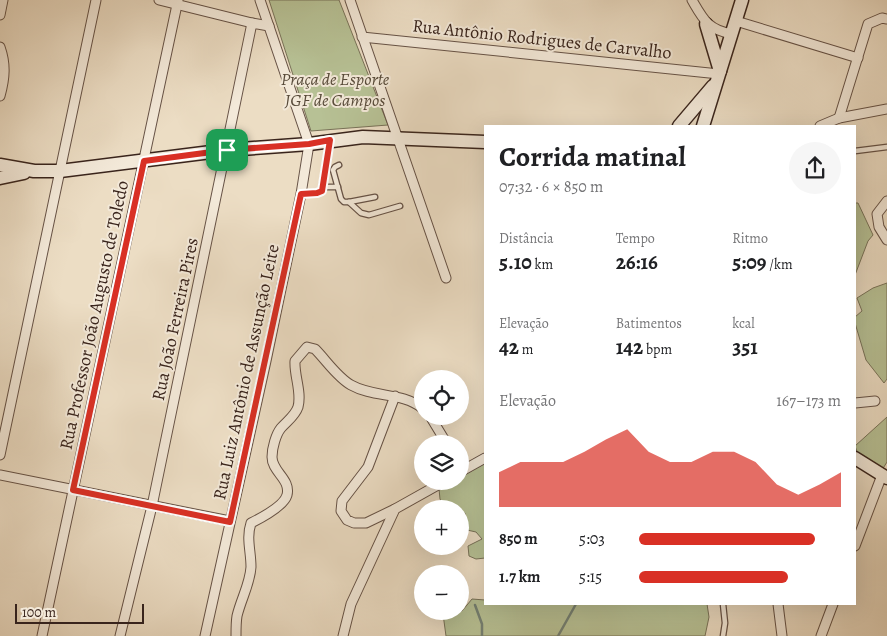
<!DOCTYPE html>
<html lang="pt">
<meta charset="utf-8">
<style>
body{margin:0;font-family:Alegreya,serif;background:#f6f6f6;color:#202124;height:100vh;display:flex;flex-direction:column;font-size:19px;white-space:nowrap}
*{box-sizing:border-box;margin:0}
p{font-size:16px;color:#757577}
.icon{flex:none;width:28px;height:28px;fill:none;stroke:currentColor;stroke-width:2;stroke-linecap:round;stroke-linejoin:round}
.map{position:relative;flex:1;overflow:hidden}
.sheet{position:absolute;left:484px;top:125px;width:372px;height:480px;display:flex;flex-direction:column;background:#fff;border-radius:0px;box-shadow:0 5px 20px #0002}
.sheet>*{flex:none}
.buttons{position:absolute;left:414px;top:370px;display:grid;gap:10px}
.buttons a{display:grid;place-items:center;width:55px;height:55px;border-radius:50%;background:#fff;box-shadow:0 5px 20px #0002;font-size:25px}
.scale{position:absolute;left:15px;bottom:12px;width:129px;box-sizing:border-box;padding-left:5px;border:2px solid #39241c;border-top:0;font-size:14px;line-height:18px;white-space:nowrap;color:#39241c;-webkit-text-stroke:4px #f3e9d9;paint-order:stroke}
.pin{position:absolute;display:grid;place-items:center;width:42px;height:42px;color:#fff;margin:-21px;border-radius:10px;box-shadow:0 2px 8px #0006}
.round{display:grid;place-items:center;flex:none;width:52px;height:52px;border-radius:26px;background:#f6f6f6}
.overview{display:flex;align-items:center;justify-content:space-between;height:85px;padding:0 15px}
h1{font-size:28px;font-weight:700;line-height:38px}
.figures{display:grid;grid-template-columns:repeat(3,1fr);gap:8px;height:85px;padding:5px 15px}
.figures div{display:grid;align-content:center}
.figures b{font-size:21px;font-weight:700}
.figures small{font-size:14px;font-weight:400}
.figures p{font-size:14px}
.chart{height:140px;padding:10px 15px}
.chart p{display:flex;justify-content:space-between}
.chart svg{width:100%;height:90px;margin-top:5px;fill:#d93025;opacity:.7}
ul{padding:0 15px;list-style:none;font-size:16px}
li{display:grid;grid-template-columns:80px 60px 1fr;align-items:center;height:38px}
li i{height:12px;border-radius:6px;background:#d93025}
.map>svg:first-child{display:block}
.green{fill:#b7c195;stroke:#787258}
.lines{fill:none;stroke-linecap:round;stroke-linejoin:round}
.stream{stroke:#738074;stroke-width:2.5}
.service-casing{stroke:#665246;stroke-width:7}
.minor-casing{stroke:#665246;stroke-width:11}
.secondary-casing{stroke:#39241c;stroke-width:15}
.service{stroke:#f3e9d9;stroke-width:4.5}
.minor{stroke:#f3e9d9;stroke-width:9}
.secondary{stroke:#f3e9d9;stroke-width:12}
.route-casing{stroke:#fff;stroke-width:10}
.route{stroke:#d93025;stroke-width:6}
.labels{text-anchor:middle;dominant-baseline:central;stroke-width:4;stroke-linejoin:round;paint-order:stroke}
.street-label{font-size:18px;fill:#39241c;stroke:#f3e9d9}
.park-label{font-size:18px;font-style:italic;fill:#584b3a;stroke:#f3e9d9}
</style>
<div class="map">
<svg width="887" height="636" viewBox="0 0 887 636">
<rect width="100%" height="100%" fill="#ecddc4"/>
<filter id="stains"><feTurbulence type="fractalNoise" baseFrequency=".004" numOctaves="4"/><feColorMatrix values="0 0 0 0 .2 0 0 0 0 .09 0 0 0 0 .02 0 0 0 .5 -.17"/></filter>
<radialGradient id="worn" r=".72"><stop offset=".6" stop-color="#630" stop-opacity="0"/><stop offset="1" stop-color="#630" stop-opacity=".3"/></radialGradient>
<g class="green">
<polygon points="269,0 339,0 388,125 311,131"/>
<polygon points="855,203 858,203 873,235 868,241 855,275"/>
<polygon points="887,283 887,379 884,383 866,360 855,323 855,317 862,311 857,298 873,288"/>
<polygon points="887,417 887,462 882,470 859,457 855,446"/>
<polygon points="485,463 485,558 476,559 469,556 468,546 482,539 476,532 467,530 465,513 460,512 460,509 446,509 440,499 439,489 453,481 460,481 460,477"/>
<polygon points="472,599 485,600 485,604 707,604 709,617 705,636 446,636 443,614 445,611 462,611"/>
</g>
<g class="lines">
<g class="stream">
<polyline points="475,605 482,624 482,636"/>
<polyline points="558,636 576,604"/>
</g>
<g class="service-casing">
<g id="service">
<polyline points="855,151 887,147"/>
<polyline points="339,165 335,167 333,170 341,199 344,202 349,202 375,197"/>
<polyline points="323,187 338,187"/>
<polyline points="301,194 317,193 321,191 329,142"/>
<polyline points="349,202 361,213 369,215 400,206"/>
<polyline points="723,604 725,623 723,636"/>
</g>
</g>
<g class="minor-casing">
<g id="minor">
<polyline points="159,0 252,23"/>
<polyline points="350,0 446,278"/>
<path d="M692 0C703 19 708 30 732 34"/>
<polyline points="0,15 3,0"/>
<polyline points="736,21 858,58"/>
<polyline points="362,37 719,74"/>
<path d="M0 47C6 64 5 78 0 96"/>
<polyline points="839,118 868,24 882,18 887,19"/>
<polyline points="820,126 839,118 887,109"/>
<polyline points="887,201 877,214 879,227 887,240"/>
<polyline points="395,396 368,467 342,501 341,511 347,520 354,523 366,523 395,509"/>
<polyline points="855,403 875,401"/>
<polyline points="430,416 447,444"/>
<polyline points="0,455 96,0"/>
<polyline points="460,472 485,458"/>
<polyline points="0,475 230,521"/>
<polyline points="855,546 882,475"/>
<polyline points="778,604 782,636"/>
<polyline points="42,636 178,0"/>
<polyline points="120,636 152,506 252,23 269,26"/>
<polyline points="205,636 266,361 301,194 309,144 260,0"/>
<path d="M236 636C236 630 236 622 237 616 241 599 250 584 251 567 251 551 246 538 251 523 261 518 284 506 287 495 291 479 272 472 272 457 272 448 276 434 281 428 287 421 295 416 298 407 302 392 294 376 295 361L307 347 315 349C326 360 337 377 351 385 374 398 402 392 422 408"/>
<polyline points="343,636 351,604 395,509 445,481"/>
<polyline points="821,636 833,604"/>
</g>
</g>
<g class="secondary-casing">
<g id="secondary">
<polyline points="706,24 720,71"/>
<polyline points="679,126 713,86"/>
<polyline points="703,126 742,0"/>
<polyline points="0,165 34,171 60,171 227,150 309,144 363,137 485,142"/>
<polyline points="0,178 24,173"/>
<polyline points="855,458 887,478"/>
</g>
</g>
<use href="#service" class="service"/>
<use href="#minor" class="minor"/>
<use href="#secondary" class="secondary"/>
</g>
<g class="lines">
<g class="route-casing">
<polygon id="route" points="330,140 322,191 317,193 301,194 230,522 73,490 144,161 227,150 309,144"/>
</g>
<use href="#route" class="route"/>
</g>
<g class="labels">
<g class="street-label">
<text transform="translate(542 39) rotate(6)">Rua Antônio Rodrigues de Carvalho</text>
<text transform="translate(94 315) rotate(-78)">Rua Professor João Augusto de Toledo</text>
<text transform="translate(175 319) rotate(-78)">Rua João Ferreira Pires</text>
<text transform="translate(246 372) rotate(-78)">Rua Luiz Antônio de Assunção Leite</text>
</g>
<g class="park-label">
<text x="335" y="79">Praça de Esporte<tspan x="335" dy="21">JGF de Campos</tspan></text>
</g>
</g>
<rect width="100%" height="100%" filter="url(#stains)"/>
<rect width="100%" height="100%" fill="url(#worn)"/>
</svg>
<div class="buttons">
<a><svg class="icon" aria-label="locate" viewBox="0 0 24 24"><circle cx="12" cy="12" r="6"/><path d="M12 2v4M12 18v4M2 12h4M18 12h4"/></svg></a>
<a><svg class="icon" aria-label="layers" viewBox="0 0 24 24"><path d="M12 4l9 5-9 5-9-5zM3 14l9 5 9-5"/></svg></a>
<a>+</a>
<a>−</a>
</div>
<div class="scale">100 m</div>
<div class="pin" style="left:227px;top:150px;background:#1e9e55"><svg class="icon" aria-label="arrive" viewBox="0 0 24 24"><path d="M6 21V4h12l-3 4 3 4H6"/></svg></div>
<section class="sheet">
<div class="overview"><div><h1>Corrida matinal</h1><p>07:32 · 6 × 850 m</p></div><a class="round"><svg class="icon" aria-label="share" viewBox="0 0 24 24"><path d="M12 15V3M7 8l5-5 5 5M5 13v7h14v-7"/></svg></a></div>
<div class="figures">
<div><p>Distância</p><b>5.10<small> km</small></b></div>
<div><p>Tempo</p><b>26:16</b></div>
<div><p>Ritmo</p><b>5:09<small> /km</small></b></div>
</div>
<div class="figures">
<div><p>Elevação</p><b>42<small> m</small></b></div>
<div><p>Batimentos</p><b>142<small> bpm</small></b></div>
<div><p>kcal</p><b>351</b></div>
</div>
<div class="chart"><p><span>Elevação</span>167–173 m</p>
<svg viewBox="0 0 160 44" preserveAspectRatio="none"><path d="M0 44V27L10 22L20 22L30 22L40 17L50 11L60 6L70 17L80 22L90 22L100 17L110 17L120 22L130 33L140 38L150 33L160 27V44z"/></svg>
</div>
<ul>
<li><b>850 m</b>5:03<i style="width:87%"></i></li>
<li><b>1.7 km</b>5:15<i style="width:74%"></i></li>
</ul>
</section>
</div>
